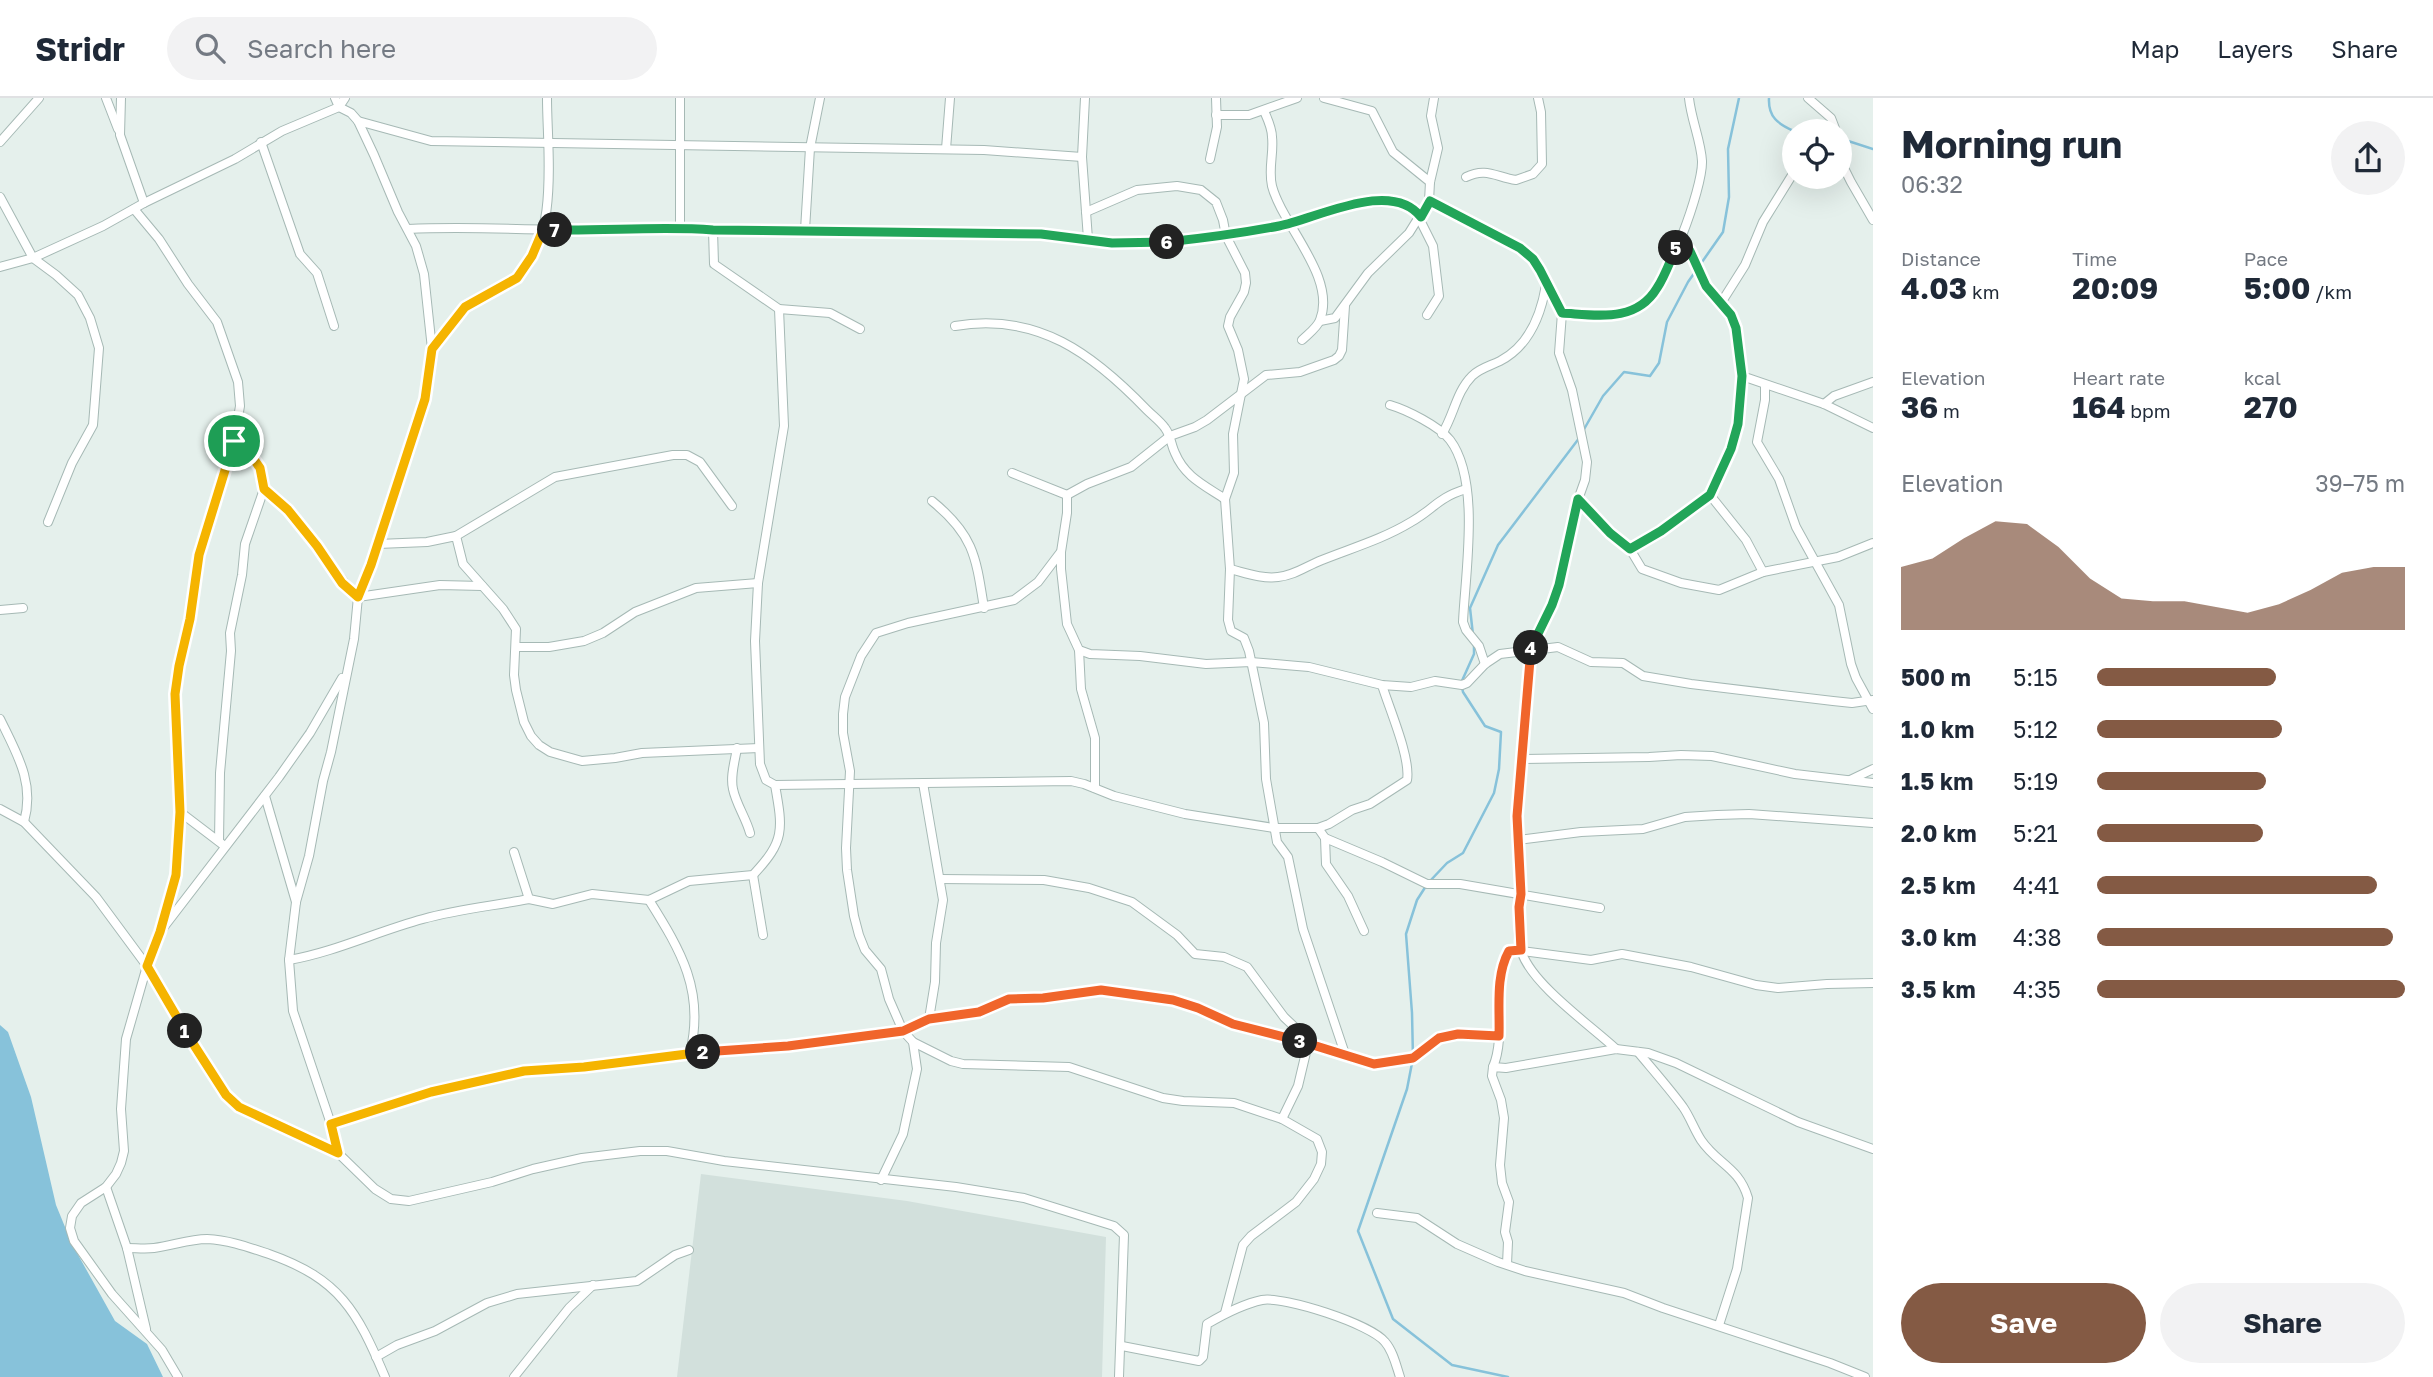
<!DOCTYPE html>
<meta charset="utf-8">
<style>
body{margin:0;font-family:"Golos Text",sans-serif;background:#f2f2f3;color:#1f2937;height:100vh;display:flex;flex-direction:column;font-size:26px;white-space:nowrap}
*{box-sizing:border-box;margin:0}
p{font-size:23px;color:#747a83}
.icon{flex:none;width:38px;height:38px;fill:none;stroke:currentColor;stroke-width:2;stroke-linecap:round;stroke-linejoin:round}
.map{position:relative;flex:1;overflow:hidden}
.drawer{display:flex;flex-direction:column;background:#fff;width:560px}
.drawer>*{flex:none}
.fabs{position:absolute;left:1782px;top:21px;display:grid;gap:14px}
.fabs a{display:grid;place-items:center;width:70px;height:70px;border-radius:50%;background:#fff;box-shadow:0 7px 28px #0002;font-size:35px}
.pin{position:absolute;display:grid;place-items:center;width:60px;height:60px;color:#fff;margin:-30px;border:4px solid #fff;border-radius:50%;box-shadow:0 2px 7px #0007}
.km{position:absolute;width:35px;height:35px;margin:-18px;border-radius:50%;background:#222;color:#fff;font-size:19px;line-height:35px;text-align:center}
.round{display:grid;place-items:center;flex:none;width:74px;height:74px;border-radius:37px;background:#f2f2f3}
.head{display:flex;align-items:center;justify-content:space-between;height:119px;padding:0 28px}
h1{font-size:38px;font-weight:700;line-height:52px}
.figures{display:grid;grid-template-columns:repeat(3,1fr);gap:10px;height:119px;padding:7px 28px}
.figures div{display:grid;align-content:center}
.figures b{font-size:30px;font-weight:700}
.figures small{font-size:19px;font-weight:400}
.figures p{font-size:19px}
.chart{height:196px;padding:14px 28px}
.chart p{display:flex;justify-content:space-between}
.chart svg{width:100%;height:126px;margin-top:7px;fill:#845a44;opacity:.7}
.primary-button{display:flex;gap:14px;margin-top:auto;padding:14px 28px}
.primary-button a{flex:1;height:80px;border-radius:42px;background:#845a44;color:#fff;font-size:28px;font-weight:700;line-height:80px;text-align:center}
.primary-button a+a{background:#f2f2f3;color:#1f2937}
ul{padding:0 28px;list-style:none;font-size:23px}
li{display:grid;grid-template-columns:112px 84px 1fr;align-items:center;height:52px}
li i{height:18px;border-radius:9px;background:#845a44}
header{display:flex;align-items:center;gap:42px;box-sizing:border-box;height:98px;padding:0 35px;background:#fff;border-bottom:2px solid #e0e1e3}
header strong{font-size:33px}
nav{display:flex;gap:38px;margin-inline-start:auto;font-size:24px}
.search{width:490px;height:63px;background:#f2f2f3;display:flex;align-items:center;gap:18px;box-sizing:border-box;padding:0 24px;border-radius:38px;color:#747a83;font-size:26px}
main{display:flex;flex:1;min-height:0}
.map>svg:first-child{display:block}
.built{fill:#d2e0dc}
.water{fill:#87c2da}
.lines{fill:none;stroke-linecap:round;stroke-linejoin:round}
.stream{stroke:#87c2da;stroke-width:2.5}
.minor-casing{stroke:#a6b9b5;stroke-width:10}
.minor{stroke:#fff;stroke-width:8}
.split-1-casing{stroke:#fff;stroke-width:14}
.split-2-casing{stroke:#fff;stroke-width:14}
.split-3-casing{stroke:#fff;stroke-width:14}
.split-4-casing{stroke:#fff;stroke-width:14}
.split-5-casing{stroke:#fff;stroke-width:14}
.split-6-casing{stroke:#fff;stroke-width:14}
.split-7-casing{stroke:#fff;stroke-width:14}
.split-8-casing{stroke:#fff;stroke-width:14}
.split-1{stroke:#f5b400;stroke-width:9}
.split-2{stroke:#f5b400;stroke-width:9}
.split-3{stroke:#f0652b;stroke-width:9}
.split-4{stroke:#f0652b;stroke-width:9}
.split-5{stroke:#22a559;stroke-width:9}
.split-6{stroke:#22a559;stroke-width:9}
.split-7{stroke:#22a559;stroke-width:9}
.split-8{stroke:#f5b400;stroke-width:9}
</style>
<header>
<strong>Stridr</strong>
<div class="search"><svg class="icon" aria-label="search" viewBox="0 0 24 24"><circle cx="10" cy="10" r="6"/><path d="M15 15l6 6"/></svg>Search here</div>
<nav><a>Map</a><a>Layers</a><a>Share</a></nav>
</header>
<main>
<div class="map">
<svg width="1873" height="1279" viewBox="0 0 1873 1279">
<rect width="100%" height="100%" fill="#e5f0ec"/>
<polygon class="built" points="701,1076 907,1103 1106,1139 1102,1279 677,1279"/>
<polygon class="water" points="0,927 8,934 31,999 56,1107 72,1146 115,1223 147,1246 163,1279 0,1279"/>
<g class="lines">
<g class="stream">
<path d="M1769 0C1768 19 1778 26 1794 33"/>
<polyline points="1839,40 1873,51"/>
<polyline points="1583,333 1603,298 1624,274 1650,278 1659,265 1667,224 1688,184 1723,134 1729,99 1728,51 1739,0"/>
<polyline points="1473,537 1470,510 1498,447 1580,339"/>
<polyline points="1430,783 1447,765 1463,755 1494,695 1499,671 1501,634 1485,628 1463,594 1461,585 1474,556 1474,547"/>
<polyline points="1426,788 1417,802 1406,836 1412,915 1413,960 1407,991 1358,1133 1393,1221 1452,1267 1508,1279"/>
</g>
<g class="minor-casing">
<g id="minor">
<polyline points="106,0 118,31"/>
<polyline points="121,0 120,37 144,105"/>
<polyline points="335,0 339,9 351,15 358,23 374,57 398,114 416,148 424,176 432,251 425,301 371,467 358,499 354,541 331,654 323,683 309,758 296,804 289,862 293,913 331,1026 338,1055"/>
<polyline points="1085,0 1082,59 1088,141 1141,146 1226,138 1290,126 1357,105 1400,104 1415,112 1433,148 1439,198 1427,217"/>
<polyline points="1324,0 1372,13 1393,54 1430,84"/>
<polyline points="1808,0 1831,20 1836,33"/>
<path d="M1264 13C1268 22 1272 30 1272 39 1274 55 1268 71 1272 88 1282 127 1337 179 1320 222 1317 230 1308 236 1302 242"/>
<polyline points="1216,17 1249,17 1297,0"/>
<polyline points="358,23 431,43 984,52 1082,59"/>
<polyline points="0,44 39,0"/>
<polyline points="261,44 300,156 317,175 334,228"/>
<polyline points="946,51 950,0"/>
<polyline points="1839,60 1851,84 1873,122"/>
<polyline points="1210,61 1217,29 1216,0"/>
<path d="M1466 79C1486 69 1496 79 1516 82L1533 76 1542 66 1541 14 1538 0"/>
<polyline points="0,99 33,160 56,177 78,197 90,220 99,250 93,327 72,365 48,424"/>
<polyline points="1429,103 1430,84 1438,50 1431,18 1434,0"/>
<polyline points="134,111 159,141 188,186 217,224 238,284 240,308 234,343 199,457 190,521 179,568 175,595 180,699 179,734 176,777 163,825"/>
<polyline points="1086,114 1137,92 1177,88 1201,92 1216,104 1223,122 1226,138 1245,175 1246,185 1244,194 1230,219 1228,228 1238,252 1244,281 1233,336 1234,375 1225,401 1230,471 1228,522 1231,533 1244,540 1249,553 1264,625 1266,681 1277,744 1288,759 1303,831 1345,956"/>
<polyline points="680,129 680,0"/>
<path d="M408 131C472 128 536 132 601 133 638 133 675 129 713 132L1041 136 1088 141"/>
<polyline points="805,132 810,50 820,0"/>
<polyline points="1680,142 1690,153 1706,188 1731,217 1736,230 1742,278 1824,306 1873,330"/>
<polyline points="0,169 33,160 103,128 144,105 235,61 282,33 339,9 345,0"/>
<polyline points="1721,205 1745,167 1763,124 1794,74"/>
<polyline points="1345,208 1342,252 1339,258 1334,262 1300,274 1266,277 1207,322 1195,329 1170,338 1131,369 1087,386 1067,397 1067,415 1061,454 1061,471 1067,526 1079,552 1090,556 1140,558 1206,566 1251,564 1309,569 1382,587 1411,589 1435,583 1462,587 1467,585 1485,566 1500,556 1558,549 1591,564 1623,565 1643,578 1691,586 1833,603 1852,605 1873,602"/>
<polyline points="779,211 830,215 860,231"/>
<path d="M1562 215C1585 216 1610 222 1631 213 1635 211 1642 208 1645 205 1666 189 1703 90 1702 63 1701 43 1691 21 1689 0"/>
<path d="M1320 223 1335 220 1368 175 1409 135 1429 103 1471 126 1495 136 1520 150 1533 161 1562 215 1559 255 1572 292 1587 364 1585 382 1574 413 1570 444 1559 487 1552 507 1538 532 1529 554 1517 718 1521 796C1518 814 1516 838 1522 855 1533 887 1590 927 1616 951"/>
<path d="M955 228C1038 214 1093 256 1147 312 1153 318 1160 323 1165 330 1171 338 1171 347 1175 355 1185 379 1204 387 1225 401"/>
<path d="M432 251C442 239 454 217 465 209 481 197 502 194 517 180 560 140 547 53 547 0"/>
<polyline points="1742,278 1738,326 1731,351 1710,397 1746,442 1763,474"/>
<polyline points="1765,287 1765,302 1757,344 1779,381 1796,429 1839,507 1851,566 1856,580 1873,611"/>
<polyline points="1824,306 1834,298 1873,284"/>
<path d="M1390 307C1407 312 1439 328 1450 342 1481 383 1465 476 1463 524L1466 532 1479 548 1485 566"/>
<path d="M1442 336C1454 317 1456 294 1472 278 1480 270 1490 268 1500 263 1529 248 1541 217 1546 187"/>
<polyline points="1012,375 1067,397"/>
<path d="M264 391C284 408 301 427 317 447 332 466 340 483 358 499L440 487 482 488"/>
<polyline points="1578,401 1610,435 1630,451 1661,433 1710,397"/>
<path d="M932 403C974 437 976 459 984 510"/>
<polyline points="456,438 555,379 673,357 687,357 700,364 732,408"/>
<polyline points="378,446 427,444 456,438 463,466 503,511 516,531 514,577 516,592 524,624 531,638 539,647 550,654 582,663 615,660 642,655 759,650"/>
<polyline points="1630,451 1642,471 1681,485 1719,492 1763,474 1838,459 1873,445"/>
<path d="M1230 471C1246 475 1262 481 1278 479 1296 477 1306 468 1322 462 1352 450 1383 441 1411 424 1434 411 1437 400 1466 391"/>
<polyline points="0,512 23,510"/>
<polyline points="517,549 549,549 584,543 603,535 635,514 696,490 758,485"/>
<polyline points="1079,552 1081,591 1095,640 1095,690"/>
<path d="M0 621C17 656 35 685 24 724"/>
<path d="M737 650C735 663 730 678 733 691 736 706 746 720 750 735"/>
<polyline points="1522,661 1649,659 1681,657 1712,658 1795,676 1873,685"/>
<polyline points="1850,682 1873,671"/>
<polyline points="923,685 943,802 936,845 935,884 929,921"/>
<polyline points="775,687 1071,683 1084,686 1114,698 1185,716 1274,730 1318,730 1325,740 1326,766 1348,798 1364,833"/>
<polyline points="265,698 296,804"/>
<polyline points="0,711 24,724 96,799 147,868 171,910 226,997 239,1009 338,1055 375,1091 391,1101 409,1103 492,1084 533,1071 582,1060 640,1053 667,1053 724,1063 956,1089 1024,1100 1114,1128 1124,1137 1119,1279"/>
<polyline points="180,714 222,746"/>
<path d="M1318 730 1329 726 1352 712 1370 706 1407 682C1411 660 1389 610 1382 587"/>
<polyline points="1325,740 1382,764 1427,786 1460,786 1600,810"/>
<polyline points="1518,742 1581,734 1643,731 1685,719 1717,717 1749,716 1873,725"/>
<polyline points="219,743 220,675 231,553 230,535 242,477 245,446 264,391 260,370 251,357 234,343"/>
<path d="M514 754 529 801 553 806 592 796 649 802 689 783 753 777C785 743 783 732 775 687L766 682 760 666 755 543 758 485 784 328 779 211 714 166 713 132"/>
<polyline points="753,777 763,837"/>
<polyline points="940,781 1044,782 1089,790 1132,804 1177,837 1195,856 1224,859 1247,869 1284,919 1302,936 1308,946 1298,988 1282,1021"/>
<path d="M649 802C681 853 705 893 690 955"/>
<path d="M289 862C335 854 378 833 423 821 458 811 493 808 529 801"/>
<polyline points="913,944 951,963 963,966 1069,969 1163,1000 1183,1003 1234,1005 1282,1021 1317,1041 1322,1054 1321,1066 1314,1081 1296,1104 1251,1138 1243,1147 1225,1215"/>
<path d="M1638 954C1653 972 1669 990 1683 1009 1690 1019 1694 1031 1701 1042 1717 1066 1739 1069 1748 1100L1737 1171 1719 1227"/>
<path d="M1493 969C1508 933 1489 887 1509 853L1514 852 1591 862 1622 856 1691 869 1756 887 1778 890 1827 886 1873 885"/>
<polyline points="331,1026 431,994 524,973 584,969 690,955 788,948 903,933 929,921 979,914 1009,901 1043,900 1101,892 1173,902 1198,910 1233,926 1294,940 1369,966 1413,960 1439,939 1458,936 1499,938"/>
<polyline points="881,1082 903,1036 917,971 913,944 903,933 889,901 881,871 865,852 859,837 854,818 847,772 846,750 850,673 843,635 843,616 845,599 861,558 876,535 908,525 1014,502 1038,484 1060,455"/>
<polyline points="106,1089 127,1150 146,1231"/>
<polyline points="1377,1115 1417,1120 1457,1146 1498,1164 1525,1173 1624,1195 1663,1210 1830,1265 1865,1279"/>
<path d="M127 1150C136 1150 145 1151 154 1150 172 1148 189 1141 207 1141 229 1142 248 1149 269 1156 340 1181 357 1213 385 1279"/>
<polyline points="1507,1166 1508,1144 1505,1134 1509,1104 1502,1085 1500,1067 1504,1020 1501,1002 1492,978 1493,969 1506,970 1616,951 1648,955 1676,965 1798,1024 1873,1051"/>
<path d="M1122 1248 1199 1263 1203 1259 1207 1226C1224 1216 1243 1206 1262 1202 1284 1198 1371 1226 1385 1244 1393 1253 1396 1267 1400 1279"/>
<polyline points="376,1259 397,1247 435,1233 487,1205 517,1196 637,1183 675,1157 689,1152"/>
<polyline points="178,1279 162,1252 112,1196 74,1143 70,1130 72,1118 81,1105 106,1089 116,1076 121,1065 124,1053 121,1011 126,941 147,868 160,834 279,679 310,635 342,580"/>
<polyline points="514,1279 569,1210 593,1187"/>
</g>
</g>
<use href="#minor" class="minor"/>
</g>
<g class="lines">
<g class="split-1-casing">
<polyline id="split-1" points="185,933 147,868 160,834 176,777 180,714 175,596 179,568 190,521 199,457 234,343"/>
</g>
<g class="split-2-casing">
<polyline id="split-2" points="185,933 226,997 239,1009 338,1055 331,1026 431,994 524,973 584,969 703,954"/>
</g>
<g class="split-3-casing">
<polyline id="split-3" points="703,954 788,948 903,933 929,921 979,914 1009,901 1043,900 1101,892 1173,902 1198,910 1233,926 1300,943"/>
</g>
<g class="split-4-casing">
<path id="split-4" d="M1300 943 1374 966 1413 960 1439 940 1458 936 1499 938C1500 911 1495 878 1509 853L1521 852 1519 809 1521 796 1517 718 1531 550"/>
</g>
<g class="split-5-casing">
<polyline id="split-5" points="1531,550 1552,507 1559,487 1578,401 1610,435 1630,451 1661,433 1710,397 1731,351 1738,326 1742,278 1736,230 1731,217 1706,188 1690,153 1680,142 1676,150"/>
</g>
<g class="split-6-casing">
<path id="split-6" d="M1167 144C1205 140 1242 135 1279 128 1316 121 1391 80 1421 119L1430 103 1520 150 1533 161 1540 172 1562 215C1597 217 1636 225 1657 190 1665 178 1670 163 1676 150"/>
</g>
<g class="split-7-casing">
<path id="split-7" d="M555 132C608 133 661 128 713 132L1041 136 1112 145 1167 144"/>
</g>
<g class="split-8-casing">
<polyline id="split-8" points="234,343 251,357 260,370 264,391 288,412 317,448 342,485 358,499 371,467 425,301 432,251 465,209 517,180 532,158 543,132 555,132"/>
</g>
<use href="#split-1" class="split-1"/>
<use href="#split-2" class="split-2"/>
<use href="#split-3" class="split-3"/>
<use href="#split-4" class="split-4"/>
<use href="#split-5" class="split-5"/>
<use href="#split-6" class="split-6"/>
<use href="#split-7" class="split-7"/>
<use href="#split-8" class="split-8"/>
</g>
</svg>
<div class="fabs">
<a><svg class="icon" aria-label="locate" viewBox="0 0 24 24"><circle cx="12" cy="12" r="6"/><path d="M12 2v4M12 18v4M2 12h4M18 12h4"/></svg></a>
</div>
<div class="pin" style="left:234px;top:343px;background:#1e9e55"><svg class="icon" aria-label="arrive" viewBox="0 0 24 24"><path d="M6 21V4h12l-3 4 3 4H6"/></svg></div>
<b class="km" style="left:185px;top:933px">1</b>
<b class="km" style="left:703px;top:954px">2</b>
<b class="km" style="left:1300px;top:943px">3</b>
<b class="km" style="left:1531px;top:550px">4</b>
<b class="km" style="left:1676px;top:150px">5</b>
<b class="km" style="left:1167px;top:144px">6</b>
<b class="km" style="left:555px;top:132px">7</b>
</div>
<section class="drawer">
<div class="head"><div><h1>Morning run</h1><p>06:32</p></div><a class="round"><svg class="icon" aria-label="share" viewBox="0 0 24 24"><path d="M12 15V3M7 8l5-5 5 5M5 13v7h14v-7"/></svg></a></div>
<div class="figures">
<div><p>Distance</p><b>4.03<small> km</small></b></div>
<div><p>Time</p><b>20:09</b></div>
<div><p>Pace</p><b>5:00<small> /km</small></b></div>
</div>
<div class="figures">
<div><p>Elevation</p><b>36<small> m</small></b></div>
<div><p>Heart rate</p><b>164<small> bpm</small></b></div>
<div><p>kcal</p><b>270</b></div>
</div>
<div class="chart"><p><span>Elevation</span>39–75 m</p>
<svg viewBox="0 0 160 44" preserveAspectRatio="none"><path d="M0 44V22L10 19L20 12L30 6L40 7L50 15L60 26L70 33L80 34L90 34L100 36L110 38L120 35L130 30L140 24L150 22L160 22V44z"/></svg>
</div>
<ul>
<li><b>500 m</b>5:15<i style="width:58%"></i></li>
<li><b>1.0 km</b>5:12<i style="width:60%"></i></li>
<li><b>1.5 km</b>5:19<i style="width:55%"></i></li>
<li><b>2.0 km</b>5:21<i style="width:54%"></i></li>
<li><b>2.5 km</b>4:41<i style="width:91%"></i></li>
<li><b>3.0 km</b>4:38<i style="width:96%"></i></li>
<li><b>3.5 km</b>4:35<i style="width:100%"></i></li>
</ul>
<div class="primary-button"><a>Save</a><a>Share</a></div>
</section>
</main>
